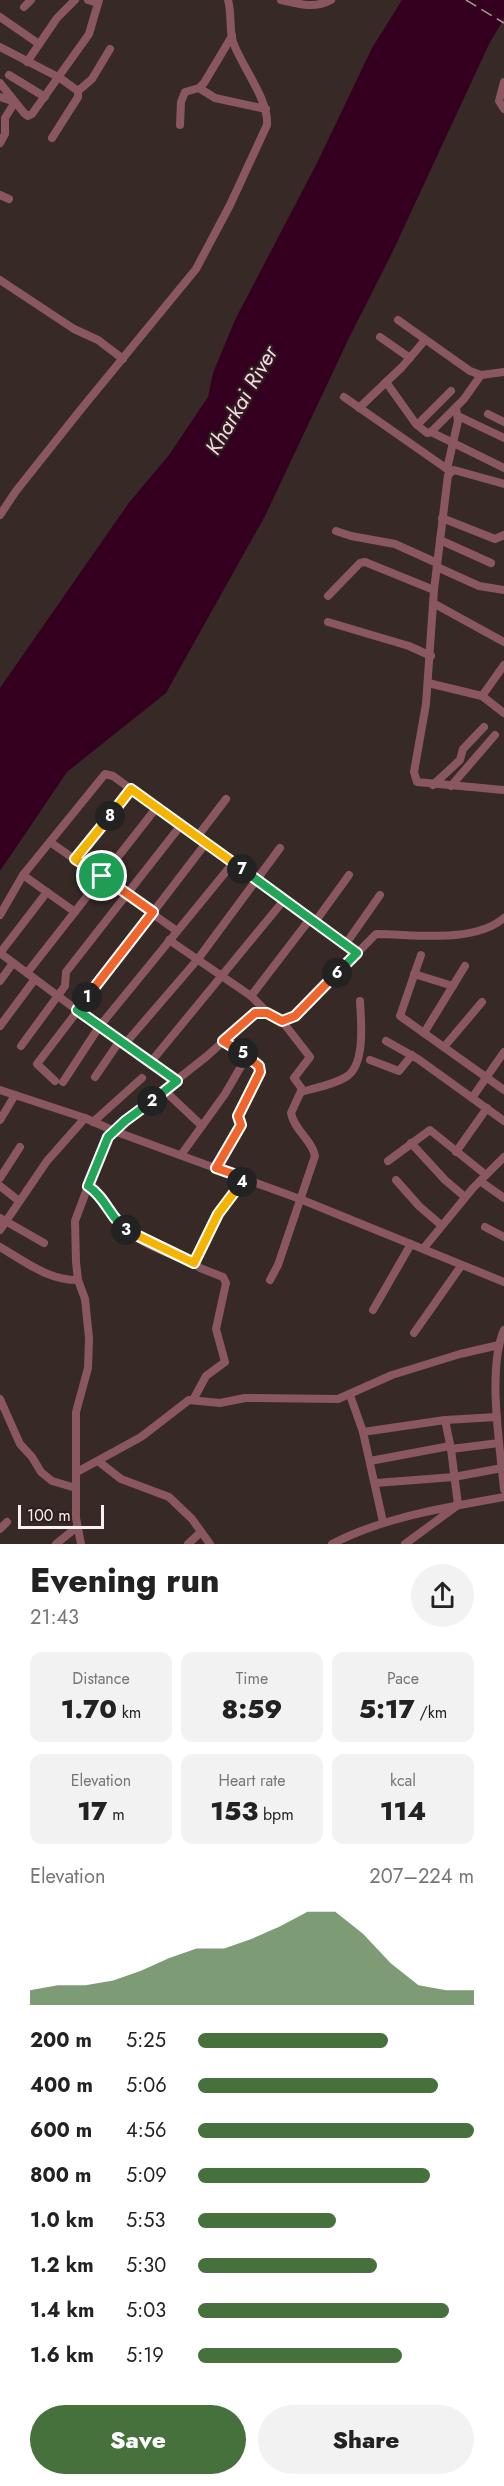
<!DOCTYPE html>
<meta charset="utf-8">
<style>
body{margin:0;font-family:Jost,sans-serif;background:#f2f2f2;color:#222;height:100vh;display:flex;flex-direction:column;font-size:22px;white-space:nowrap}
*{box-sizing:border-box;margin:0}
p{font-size:20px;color:#767676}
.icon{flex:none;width:33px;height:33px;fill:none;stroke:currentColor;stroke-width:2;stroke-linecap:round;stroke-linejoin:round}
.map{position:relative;height:1544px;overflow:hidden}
.sheet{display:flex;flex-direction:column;background:#fff;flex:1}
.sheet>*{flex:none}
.scale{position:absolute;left:18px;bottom:15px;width:86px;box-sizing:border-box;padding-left:6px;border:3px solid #faf1ef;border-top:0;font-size:16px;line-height:21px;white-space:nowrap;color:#faf1ef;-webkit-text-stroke:4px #2c1f1d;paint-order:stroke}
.pin{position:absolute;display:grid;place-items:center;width:51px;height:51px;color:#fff;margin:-26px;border:3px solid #fff;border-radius:50%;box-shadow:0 2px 6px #0007}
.km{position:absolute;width:30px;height:30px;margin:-15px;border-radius:50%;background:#222;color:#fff;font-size:16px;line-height:30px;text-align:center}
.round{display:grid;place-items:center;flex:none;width:63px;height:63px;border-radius:32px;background:#f2f2f2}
.head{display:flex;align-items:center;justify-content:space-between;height:102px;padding:0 30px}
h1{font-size:33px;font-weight:800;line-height:45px}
.stats{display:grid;grid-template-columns:repeat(3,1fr);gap:9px;height:102px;padding:6px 30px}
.stats div{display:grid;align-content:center;border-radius:12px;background:#f2f2f2;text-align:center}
.stats b{font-size:26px;font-weight:800}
.stats small{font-size:16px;font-weight:400}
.stats p{font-size:16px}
.chart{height:168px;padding:12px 30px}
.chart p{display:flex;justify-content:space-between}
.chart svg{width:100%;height:108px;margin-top:6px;fill:#47713c;opacity:.7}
.button{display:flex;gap:12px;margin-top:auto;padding:12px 30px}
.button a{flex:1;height:69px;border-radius:36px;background:#47713c;color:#fff;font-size:24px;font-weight:800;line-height:69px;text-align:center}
.button a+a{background:#f2f2f2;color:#222}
ul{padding:0 30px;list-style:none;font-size:20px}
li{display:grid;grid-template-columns:96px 72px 1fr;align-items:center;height:45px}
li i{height:15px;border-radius:8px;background:#47713c}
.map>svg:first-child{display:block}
.water{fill:#350020}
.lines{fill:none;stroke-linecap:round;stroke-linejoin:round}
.minor{stroke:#8a575e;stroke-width:8}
.rail{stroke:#a39896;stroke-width:1.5;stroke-dasharray:12 6;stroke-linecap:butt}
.split-1-casing{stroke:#fff;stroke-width:12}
.split-2-casing{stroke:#fff;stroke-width:12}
.split-3-casing{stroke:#fff;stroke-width:12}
.split-4-casing{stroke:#fff;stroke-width:12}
.split-5-casing{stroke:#fff;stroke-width:12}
.split-6-casing{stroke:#fff;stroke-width:12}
.split-7-casing{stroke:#fff;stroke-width:12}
.split-8-casing{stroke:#fff;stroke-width:12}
.split-9-casing{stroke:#fff;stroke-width:12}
.split-1{stroke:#f0652b;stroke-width:8}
.split-2{stroke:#22a559;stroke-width:8}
.split-3{stroke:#22a559;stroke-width:8}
.split-4{stroke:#f5b400;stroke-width:8}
.split-5{stroke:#f0652b;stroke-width:8}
.split-6{stroke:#f0652b;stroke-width:8}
.split-7{stroke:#22a559;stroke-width:8}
.split-8{stroke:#f5b400;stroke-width:8}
.split-9{stroke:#f5b400;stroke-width:8}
.labels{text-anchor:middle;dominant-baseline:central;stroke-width:4.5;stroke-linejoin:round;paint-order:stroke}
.water-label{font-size:22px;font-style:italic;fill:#fad3e4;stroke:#2c1f1d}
</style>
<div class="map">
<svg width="504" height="1544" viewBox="0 0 504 1544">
<rect width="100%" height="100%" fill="#362926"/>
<polygon class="water" points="402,0 504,0 504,19 490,42 392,253 349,338 265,516 166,693 67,772 0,871 0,688 128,504 169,455 208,397 213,373 235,320 317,163 372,48"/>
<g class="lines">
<g class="minor">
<polyline points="88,0 98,3"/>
<path d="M281 0C299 4 314 9 331 0"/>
<polyline points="24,7 31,0"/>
<polyline points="0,17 39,44"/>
<polyline points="0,47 60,78 78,91 78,97 52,138"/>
<polyline points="27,62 57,18 75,0"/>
<polyline points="9,75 45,97"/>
<polyline points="504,82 499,101 504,109"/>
<polyline points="0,83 24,113 28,116 32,114 89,34 99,0"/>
<polyline points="199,88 215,98 266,109"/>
<polyline points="78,91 92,79 110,49"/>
<polyline points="0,97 15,102 5,118 5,134 0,143"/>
<polyline points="180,125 181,102 185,92 199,88 204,83 232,36"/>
<polyline points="0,195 9,199"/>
<polyline points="0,280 74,329 98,340 123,359"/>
<polyline points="398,320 470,371 481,375 504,372"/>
<polyline points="380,337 410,358"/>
<polyline points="386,382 416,424 427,433 431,432 464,399 481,375"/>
<polyline points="344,397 450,471"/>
<polyline points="359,408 402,367 425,340"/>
<polyline points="488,414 504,422"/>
<polyline points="458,416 504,438"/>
<polyline points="417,425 451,391"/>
<polyline points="431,432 504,468"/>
<polyline points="447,469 458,421 456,408"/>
<polyline points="504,484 454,470 448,475 434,590 426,704 414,772 417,782 504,790"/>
<path d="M0 515 16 491 82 408 196 269 230 205 267 125C269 100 242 67 233 42 229 29 232 14 228 0"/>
<polyline points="442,518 495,539 504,535"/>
<polyline points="336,531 351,536 395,544 437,563"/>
<polyline points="440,540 491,563"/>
<polyline points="437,567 479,586 504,590"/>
<polyline points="328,596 360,563 365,562 434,590"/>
<polyline points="433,603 504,642"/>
<polyline points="328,622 409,646 431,656"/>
<polyline points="428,683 482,696 504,713"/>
<polyline points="482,696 504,665"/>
<polyline points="433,785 460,760 463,749 484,727"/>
<polyline points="451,786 495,735"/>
<polyline points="197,837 226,799"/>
<polyline points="50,842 177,931"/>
<polyline points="75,859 131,789"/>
<polyline points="23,875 75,912"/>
<polyline points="47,892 0,953 124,1045 177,1081"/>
<polyline points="0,915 23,875 105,774 113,776 357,953"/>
<polyline points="315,922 349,875"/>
<polyline points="169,940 251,996 267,1012"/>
<polyline points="345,945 380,895"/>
<polyline points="421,955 400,1016 504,1090"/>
<polyline points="27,973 157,807"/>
<polyline points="414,974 453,986"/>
<polyline points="0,981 13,963"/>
<polyline points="251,996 310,919"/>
<polyline points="0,1026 35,979"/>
<polyline points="424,1033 465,966"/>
<polyline points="386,1041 418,1059 504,1121"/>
<polyline points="124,1045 198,959 280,848"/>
<polyline points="21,1046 65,986 66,972 181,825"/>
<polyline points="444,1047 482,1002"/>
<polyline points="370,1060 399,1071 412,1055"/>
<polyline points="150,1063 284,900"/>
<polyline points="95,1077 119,1042"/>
<polyline points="55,1081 37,1064 206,843"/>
<polyline points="63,1082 99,1027 233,863"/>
<polyline points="0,1090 85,1118 114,1131 300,1199 504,1282"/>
<polyline points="165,1091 202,1126"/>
<path d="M301 1092C315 1088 333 1085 346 1077 366 1065 361 1021 360 1001"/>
<polyline points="472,1098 504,1052"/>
<polyline points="0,1120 15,1095"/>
<polyline points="93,1122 142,1078"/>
<path d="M117 1131 125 1121 207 1056 255 1013H267L282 1021 295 1016 376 934C415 934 473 944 504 918"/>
<polyline points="411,1143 445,1180 465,1197"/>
<polyline points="456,1152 487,1108"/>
<polyline points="181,1155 225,1094 247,1056"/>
<polyline points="388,1161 430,1130 486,1175"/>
<polyline points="216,1168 241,1125 238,1116 257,1082 261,1069 242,1053 223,1041"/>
<polyline points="0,1178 20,1147"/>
<polyline points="396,1180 419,1206 441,1225"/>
<polyline points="480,1181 504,1198"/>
<polyline points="0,1186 19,1201"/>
<path d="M88 1186C101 1195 104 1207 114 1219 131 1240 167 1253 192 1263L196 1261 218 1213 245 1178"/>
<polyline points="0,1218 44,1243"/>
<polyline points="485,1227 504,1237"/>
<polyline points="0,1230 47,1161 85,1118"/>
<path d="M0 1247C26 1262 47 1280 78 1280"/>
<polyline points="423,1249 473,1188 504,1157"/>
<path d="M270 1280 278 1265 315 1156C312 1140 294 1130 291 1113L302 1089 294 1078 310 1057 282 1021"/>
<polyline points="373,1310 411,1244"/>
<path d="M504 1330C487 1368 500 1447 504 1489"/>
<polyline points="414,1333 461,1266"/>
<polyline points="350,1395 363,1432 383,1522"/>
<polyline points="0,1399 20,1444 32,1457 41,1472 52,1481 76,1488"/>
<polyline points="193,1400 206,1376 225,1362 216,1329 226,1283 223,1277 200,1268 194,1263"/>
<polyline points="445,1420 451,1449 499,1443"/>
<polyline points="363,1432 445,1420 497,1417"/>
<polyline points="98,1461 121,1479 169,1497 192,1519 210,1544"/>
<polyline points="370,1461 450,1446"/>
<polyline points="77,1472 141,1437 189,1400 220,1403 245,1398 338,1399 392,1375 460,1354 499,1345"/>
<polyline points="376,1483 454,1477 502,1468"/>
<polyline points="0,1529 7,1522"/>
<polyline points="56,1544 77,1527"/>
<polyline points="81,1544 76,1518 76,1412 88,1368 89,1338 85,1299 78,1280 76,1262 75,1221 102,1149 114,1131"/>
<polyline points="188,1544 201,1532"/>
<path d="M332 1544C386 1516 445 1508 504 1497"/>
<polyline points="405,1544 458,1505 451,1449"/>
</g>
<polyline class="rail" points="466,0 504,23"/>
</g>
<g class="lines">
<g class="split-1-casing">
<polyline id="split-1" points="87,997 153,912 102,876"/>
</g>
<g class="split-2-casing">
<polyline id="split-2" points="87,997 77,1010 177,1081 152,1101"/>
</g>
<g class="split-3-casing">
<path id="split-3" d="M126 1230C110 1217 105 1197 88 1186L108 1137 125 1121 152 1101"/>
</g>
<g class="split-4-casing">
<polyline id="split-4" points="126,1230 194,1263 218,1214 242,1182"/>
</g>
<g class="split-5-casing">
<polyline id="split-5" points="242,1182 245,1178 216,1168 241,1125 238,1116 260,1072 259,1066 243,1053"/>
</g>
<g class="split-6-casing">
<polyline id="split-6" points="243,1053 223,1041 255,1013 267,1013 282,1021 295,1016 337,973"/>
</g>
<g class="split-7-casing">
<polyline id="split-7" points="242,869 357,953 337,973"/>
</g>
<g class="split-8-casing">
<polyline id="split-8" points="110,816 131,789 242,869"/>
</g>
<g class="split-9-casing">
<polyline id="split-9" points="102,876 75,859 110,816"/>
</g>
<use href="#split-1" class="split-1"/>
<use href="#split-2" class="split-2"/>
<use href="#split-3" class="split-3"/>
<use href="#split-4" class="split-4"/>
<use href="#split-5" class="split-5"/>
<use href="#split-6" class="split-6"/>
<use href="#split-7" class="split-7"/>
<use href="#split-8" class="split-8"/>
<use href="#split-9" class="split-9"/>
</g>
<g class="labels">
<g class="water-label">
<text transform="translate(241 400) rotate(-60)">Kharkai River</text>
</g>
</g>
</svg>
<div class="scale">100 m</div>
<div class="pin" style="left:102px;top:876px;background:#1e9e55"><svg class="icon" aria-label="arrive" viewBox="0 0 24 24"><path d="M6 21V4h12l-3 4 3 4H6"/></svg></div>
<b class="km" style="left:87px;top:997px">1</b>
<b class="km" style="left:152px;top:1101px">2</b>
<b class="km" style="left:126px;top:1230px">3</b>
<b class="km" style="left:242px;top:1182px">4</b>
<b class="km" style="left:243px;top:1053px">5</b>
<b class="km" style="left:337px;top:973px">6</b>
<b class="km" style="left:242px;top:869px">7</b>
<b class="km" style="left:110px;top:816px">8</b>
</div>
<section class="sheet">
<div class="head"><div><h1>Evening run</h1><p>21:43</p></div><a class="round"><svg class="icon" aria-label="share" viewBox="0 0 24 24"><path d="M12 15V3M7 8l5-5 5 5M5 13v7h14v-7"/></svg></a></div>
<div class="stats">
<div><p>Distance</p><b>1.70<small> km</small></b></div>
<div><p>Time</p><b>8:59</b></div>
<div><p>Pace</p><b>5:17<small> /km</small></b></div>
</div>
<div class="stats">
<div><p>Elevation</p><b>17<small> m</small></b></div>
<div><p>Heart rate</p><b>153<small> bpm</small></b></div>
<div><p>kcal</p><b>114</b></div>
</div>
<div class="chart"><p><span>Elevation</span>207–224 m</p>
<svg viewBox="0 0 160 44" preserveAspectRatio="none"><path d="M0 44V38L10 36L20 36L30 34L40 30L50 25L60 21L70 21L80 17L90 12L100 6L110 6L120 15L130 27L140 36L150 38L160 38V44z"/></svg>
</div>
<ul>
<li><b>200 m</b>5:25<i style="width:69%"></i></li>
<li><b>400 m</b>5:06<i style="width:87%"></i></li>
<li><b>600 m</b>4:56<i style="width:100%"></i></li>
<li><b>800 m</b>5:09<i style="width:84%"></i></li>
<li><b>1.0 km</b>5:53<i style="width:50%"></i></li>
<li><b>1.2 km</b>5:30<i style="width:65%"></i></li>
<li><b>1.4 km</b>5:03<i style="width:91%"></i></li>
<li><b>1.6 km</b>5:19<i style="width:74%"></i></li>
</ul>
<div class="button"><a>Save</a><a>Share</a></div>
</section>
